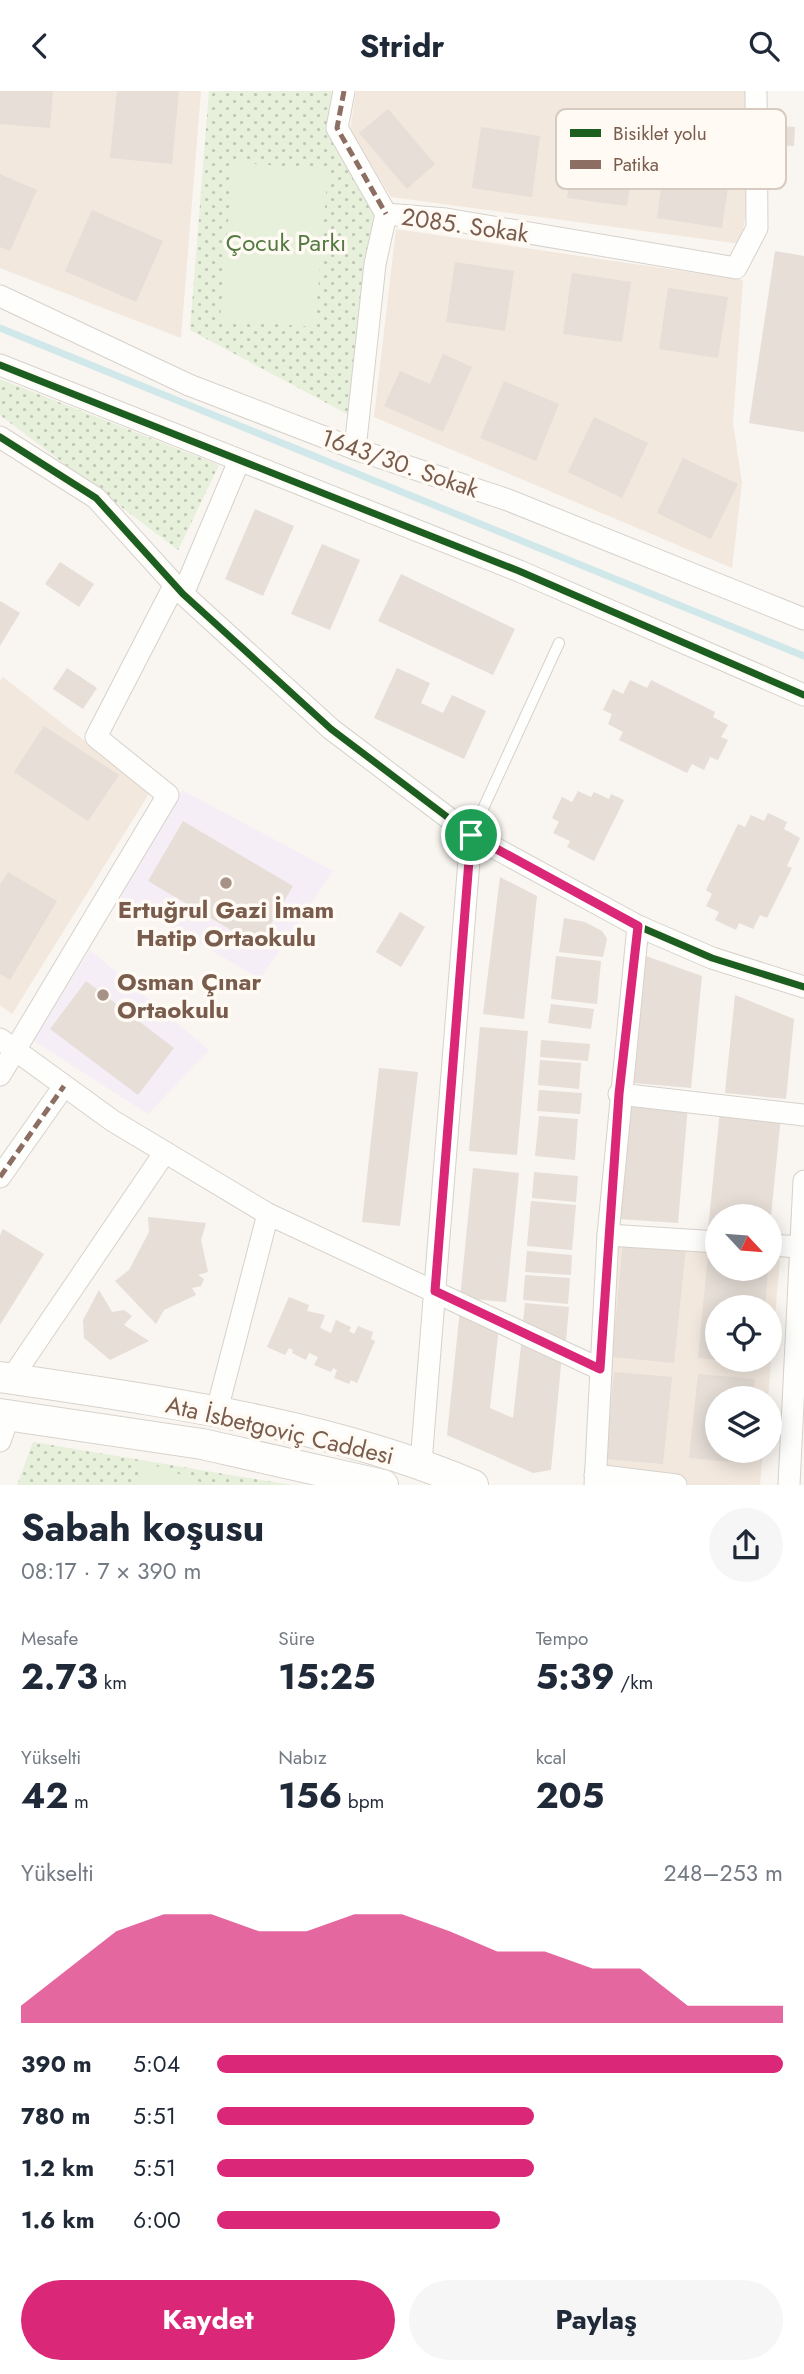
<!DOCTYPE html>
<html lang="tr">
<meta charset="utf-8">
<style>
body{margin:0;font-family:Jost,sans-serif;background:#f6f6f7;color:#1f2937;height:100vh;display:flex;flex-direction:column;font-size:26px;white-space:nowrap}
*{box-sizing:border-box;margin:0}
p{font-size:23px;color:#747a83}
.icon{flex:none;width:38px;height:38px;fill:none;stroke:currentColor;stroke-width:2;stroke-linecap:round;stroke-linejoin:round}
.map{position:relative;height:1394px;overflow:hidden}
.drawer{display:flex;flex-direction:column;background:#fff;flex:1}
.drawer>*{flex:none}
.needle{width:46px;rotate:116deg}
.controls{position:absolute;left:705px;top:1113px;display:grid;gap:14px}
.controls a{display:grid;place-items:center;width:77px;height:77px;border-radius:50%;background:#fff;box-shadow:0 4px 18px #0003;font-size:35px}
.pin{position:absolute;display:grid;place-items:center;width:60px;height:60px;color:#fff;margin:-30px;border:4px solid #fff;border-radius:50%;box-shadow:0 2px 7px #0007}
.round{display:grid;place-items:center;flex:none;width:74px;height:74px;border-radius:37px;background:#f6f6f7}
.overview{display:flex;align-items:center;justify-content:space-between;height:119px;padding:0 21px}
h1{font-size:38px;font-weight:700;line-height:52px}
.stats{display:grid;grid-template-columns:repeat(3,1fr);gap:10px;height:119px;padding:7px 21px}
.stats div{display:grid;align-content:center}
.stats b{font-size:35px;font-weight:700}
.stats small{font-size:19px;font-weight:400}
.stats p{font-size:19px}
.chart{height:196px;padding:14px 21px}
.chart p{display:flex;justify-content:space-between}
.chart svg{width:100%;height:126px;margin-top:7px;fill:#db2777;opacity:.7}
.button{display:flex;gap:14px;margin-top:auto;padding:14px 21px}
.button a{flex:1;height:80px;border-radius:42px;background:#db2777;color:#fff;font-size:28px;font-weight:700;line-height:80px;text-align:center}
.button a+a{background:#f6f6f7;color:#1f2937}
ul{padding:0 21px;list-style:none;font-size:23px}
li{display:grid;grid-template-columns:112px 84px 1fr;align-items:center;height:52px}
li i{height:18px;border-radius:9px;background:#db2777}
header{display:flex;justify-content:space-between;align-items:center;height:91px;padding:0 21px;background:#fff;font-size:32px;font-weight:700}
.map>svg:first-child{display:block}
.residential{fill:#f2e8de;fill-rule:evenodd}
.education{fill:#f6eef6}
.park{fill:url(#park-dots)}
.garden{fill:#e7f0db}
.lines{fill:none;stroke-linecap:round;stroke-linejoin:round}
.stream{stroke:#d0e8ea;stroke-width:7}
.building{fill:#e6ded7}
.lane-casing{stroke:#d7d1cb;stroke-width:12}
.street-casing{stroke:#d7d1cb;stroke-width:23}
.secondary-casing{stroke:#d9d2cb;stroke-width:32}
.lane{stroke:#fefefd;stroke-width:10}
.street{stroke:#fefefd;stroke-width:21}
.secondary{stroke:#fefefd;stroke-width:30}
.quiet{stroke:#8d6e63;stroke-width:5;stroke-dasharray:10 5;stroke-linecap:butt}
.cycleway-casing{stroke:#fffaf3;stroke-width:11}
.cycleway{stroke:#1b5e20;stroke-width:7}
.route-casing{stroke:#fff;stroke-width:14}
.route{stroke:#db2777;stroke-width:9}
.poi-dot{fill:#a69286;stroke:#fffaf3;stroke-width:2.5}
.labels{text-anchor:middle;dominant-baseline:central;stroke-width:7;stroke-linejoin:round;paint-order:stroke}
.street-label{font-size:24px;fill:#7a5c4d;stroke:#fffaf3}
.park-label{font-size:24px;fill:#537a41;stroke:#fffaf3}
.poi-label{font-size:24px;font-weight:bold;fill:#7a5c4d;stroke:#fffaf3}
.key{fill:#fffaf3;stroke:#d7cbc1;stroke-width:2}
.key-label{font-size:19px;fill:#7a5c4d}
</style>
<header><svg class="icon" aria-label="back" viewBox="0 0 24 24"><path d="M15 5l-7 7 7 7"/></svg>Stridr<svg class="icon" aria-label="search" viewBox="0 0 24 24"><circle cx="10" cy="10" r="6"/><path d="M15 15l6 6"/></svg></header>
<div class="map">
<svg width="804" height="1394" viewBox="0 0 804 1394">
<defs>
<pattern id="park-dots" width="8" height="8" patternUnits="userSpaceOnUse" patternTransform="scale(1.75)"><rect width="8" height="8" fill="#e7f0db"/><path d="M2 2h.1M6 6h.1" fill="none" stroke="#c0c6b4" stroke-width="1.8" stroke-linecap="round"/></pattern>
</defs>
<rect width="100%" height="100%" fill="#f9f5f0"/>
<g class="residential">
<polygon points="0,0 201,0 181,247 0,177"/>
<polygon points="356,0 748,0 751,89 741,153 391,106 350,40"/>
<polygon points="396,138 743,189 733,332 742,392 732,477 374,326"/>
<polygon points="3,586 150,701 12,923 0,914 0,590"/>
<path d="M614 1148 717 1153 718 1178H770V1155L781 1156 768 1307H718V1360H763L760 1394H587ZM718 1216H770V1269H718Z"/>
</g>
<g class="education">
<polygon points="182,699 333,780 260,888 119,805"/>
<polygon points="90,859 209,959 148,1023 33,949"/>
</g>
<g class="park">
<polygon points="209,0 337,0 332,39 380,123 351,325 190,239"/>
<polygon points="0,288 219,374 178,459 0,324"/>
<polygon points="33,1351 291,1394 17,1394"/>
</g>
<g class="garden">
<polygon points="233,71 328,79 315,236 220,229"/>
<polygon points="143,1370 206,1393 206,1394 134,1394"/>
</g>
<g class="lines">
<polyline class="stream" points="0,237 804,565"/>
</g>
<g class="building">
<polygon points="0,0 53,0 50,37 0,33"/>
<polygon points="117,0 179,0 172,73 110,67"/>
<polygon points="388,18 435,73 407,98 359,42"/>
<polygon points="778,35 795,36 794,55 777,54"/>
<polygon points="481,36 540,45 532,106 472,97"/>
<polygon points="577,46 636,55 627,115 567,107"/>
<polygon points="666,60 732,69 722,137 657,127"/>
<polygon points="0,83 37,99 10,160 0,156"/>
<polygon points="92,119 163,150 136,211 65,180"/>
<polygon points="775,160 804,165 804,341 749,332"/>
<polygon points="455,171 514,180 505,240 446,231"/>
<polygon points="572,182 631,191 622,251 563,243"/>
<polygon points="668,197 728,206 718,267 659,258"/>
<polygon points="443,263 472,276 443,341 384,315 400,280 430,293"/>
<polygon points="504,290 559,313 536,370 480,347"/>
<polygon points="594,326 648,352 622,407 568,381"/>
<polygon points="683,367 738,393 711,448 657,422"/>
<polygon points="255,418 294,435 263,505 225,488"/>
<polygon points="322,453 360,469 330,539 291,523"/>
<polygon points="60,471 94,493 79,516 45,493"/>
<polygon points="401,483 515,538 493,584 378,530"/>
<polygon points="0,510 20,522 0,555"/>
<polygon points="67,577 97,597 83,618 53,598"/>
<polygon points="397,577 430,592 421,612 443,622 452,604 486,620 464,668 374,627"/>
<polygon points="630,589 647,597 651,589 715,621 713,626 728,634 721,646 728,649 718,669 710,666 704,679 692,673 687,682 619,649 623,641 608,633 612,623 603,619 613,598 623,603"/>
<polygon points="44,635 119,684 88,730 14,681"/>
<polygon points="578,700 591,706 594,701 609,708 611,703 624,709 594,770 567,756 570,750 553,742 559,731 552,727 562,706 572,711"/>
<polygon points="768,722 787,731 784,738 800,747 787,775 792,777 767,827 760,824 753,838 739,832 736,839 715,829 719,821 706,815 712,803 706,799 738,733 745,736 751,724 764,730"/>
<polygon points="183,730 293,795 258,855 148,790"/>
<polygon points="8,781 57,810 10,889 0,883 0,794"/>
<polygon points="500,786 537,805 524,928 483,923"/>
<polygon points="400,821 425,836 401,876 376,861"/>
<polygon points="564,827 585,831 602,840 607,848 603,866 559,861"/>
<polygon points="556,865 601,870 597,913 551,908"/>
<polygon points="646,865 702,885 691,997 634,992"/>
<polygon points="86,890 174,957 138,1004 50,938"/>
<polygon points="735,904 794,928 786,1008 725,1002"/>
<polygon points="551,913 594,918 591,938 548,932"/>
<polygon points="480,936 528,940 517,1064 469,1060"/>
<polygon points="541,949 590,953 588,970 540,966"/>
<polygon points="540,969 581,972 579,998 538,994"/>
<polygon points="379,977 418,981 400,1135 362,1131"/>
<polygon points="539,999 582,1002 580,1023 537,1020"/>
<polygon points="628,1009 688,1014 678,1132 619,1128"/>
<polygon points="720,1019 781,1025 771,1125 718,1125 718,1140 708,1139"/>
<polygon points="539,1025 578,1028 575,1069 535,1065"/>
<polygon points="473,1077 519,1082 506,1211 460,1207"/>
<polygon points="534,1081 578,1085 576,1111 532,1107"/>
<polygon points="531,1110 576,1114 572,1159 527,1155"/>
<polygon points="148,1126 206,1132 201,1149 208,1181 198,1184 204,1188 201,1195 192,1197 196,1204 164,1219 156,1233 115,1190 129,1179 149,1141"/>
<polygon points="3,1138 44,1163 0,1234 0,1144"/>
<polygon points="623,1149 686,1155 674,1272 612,1266"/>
<polygon points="709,1153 718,1154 718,1178 768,1178 765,1216 718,1216 718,1269 698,1267"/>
<polygon points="527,1160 572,1164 571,1184 525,1181"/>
<polygon points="525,1184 570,1187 568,1213 523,1209"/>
<polygon points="99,1199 112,1221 124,1219 132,1225 124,1234 149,1250 110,1269 84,1247 83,1229"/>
<polygon points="289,1206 309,1214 307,1220 325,1224 320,1237 331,1242 336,1229 351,1236 349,1240 354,1243 358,1235 373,1241 371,1248 375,1250 357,1292 351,1289 349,1293 334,1287 337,1279 333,1277 331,1281 314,1274 318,1266 309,1262 306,1269 292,1262 293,1259 289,1257 285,1264 267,1256"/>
<polygon points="525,1212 569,1216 565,1261 522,1241"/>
<polygon points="460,1218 499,1236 490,1317 513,1327 522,1246 562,1264 551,1379 533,1382 447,1344"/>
<polygon points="614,1281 672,1286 663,1373 606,1368"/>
<polygon points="698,1283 755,1288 753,1307 718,1307 718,1360 748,1360 747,1372 689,1367"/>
</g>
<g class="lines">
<g class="lane-casing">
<polyline id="lane" points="471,744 559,552"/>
</g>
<g class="street-casing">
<g id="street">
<polyline points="344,0 337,37 386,123"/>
<polyline points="0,205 189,294 355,358 508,409 804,528"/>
<polyline points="0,274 519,480 804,604"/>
<polyline points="0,346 96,407 183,503 331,638 471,744 638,835 712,867 804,896"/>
<polyline points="355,358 375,173 386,123 446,128 736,177 757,137 756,0"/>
<polyline points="183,503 239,370"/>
<polyline points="0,948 113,1030 268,1123 600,1278"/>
<polyline points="0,984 168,704 96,646 175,493"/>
<polyline points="619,1003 804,1024"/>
<polyline points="0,1086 64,995"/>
<polyline points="608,1144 718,1151"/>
<polyline points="770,1154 800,1156"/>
<polyline points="11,1288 165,1061"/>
<polyline points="217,1319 268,1123"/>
<polyline points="0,1350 9,1324"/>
<polyline points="421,1372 471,744"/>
<polyline points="595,1384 676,1394"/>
<polyline points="595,1394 608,1144 638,835"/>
<polyline points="789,1394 804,1090"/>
</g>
</g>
<g class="secondary-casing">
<g id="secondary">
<path d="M0 1286C159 1310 324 1331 473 1394"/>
<polyline points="0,1323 202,1353 383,1394"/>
</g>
</g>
<use href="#lane" class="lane"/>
<use href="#street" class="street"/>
<use href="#secondary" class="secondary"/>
<g class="quiet">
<polyline points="344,0 337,37 386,123"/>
<polyline points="0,1086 64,995"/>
</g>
<g class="cycleway-casing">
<g id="cycleway">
<polyline points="0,274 519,480 804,604"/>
<polyline points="0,346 96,407 183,503 331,638 471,744 638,835 712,867 804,896"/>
</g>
</g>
<use href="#cycleway" class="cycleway"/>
</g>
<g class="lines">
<g class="route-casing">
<polygon id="route" points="471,744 638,835 619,1003 600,1278 435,1200"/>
</g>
<use href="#route" class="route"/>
</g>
<g class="poi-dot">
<circle cx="226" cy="792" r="7"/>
<circle cx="103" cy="904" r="7"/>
</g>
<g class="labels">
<g class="street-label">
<text transform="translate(465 134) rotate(8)">2085. Sokak</text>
<text transform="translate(400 372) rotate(19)">1643/30. Sokak</text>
<text transform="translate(280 1339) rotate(13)">Ata İsbetgoviç Caddesi</text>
</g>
<g class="park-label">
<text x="286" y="151">Çocuk Parkı</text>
</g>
<g class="poi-label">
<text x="226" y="818">Ertuğrul Gazi İmam<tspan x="226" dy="28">Hatip Ortaokulu</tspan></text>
<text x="117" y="890" text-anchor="start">Osman Çınar<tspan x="117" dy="28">Ortaokulu</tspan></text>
</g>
</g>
<rect x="556" y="18" width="230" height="80" rx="10" class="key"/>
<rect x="570" y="38" width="31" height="8" fill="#1b5e20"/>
<rect x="570" y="69" width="31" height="9" fill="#8d6e63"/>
<g class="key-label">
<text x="613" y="49">Bisiklet yolu</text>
<text x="613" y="80">Patika</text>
</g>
</svg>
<div class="controls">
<a><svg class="needle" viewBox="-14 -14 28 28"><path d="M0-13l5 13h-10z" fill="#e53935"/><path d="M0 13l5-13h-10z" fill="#747a83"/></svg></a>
<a><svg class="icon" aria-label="locate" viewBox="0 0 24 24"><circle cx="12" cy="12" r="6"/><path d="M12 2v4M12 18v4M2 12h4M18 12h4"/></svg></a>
<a><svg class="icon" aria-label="layers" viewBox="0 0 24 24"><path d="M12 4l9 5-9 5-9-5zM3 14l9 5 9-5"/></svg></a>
</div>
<div class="pin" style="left:471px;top:744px;background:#1e9e55"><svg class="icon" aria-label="arrive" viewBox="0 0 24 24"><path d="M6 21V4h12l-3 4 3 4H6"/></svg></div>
</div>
<section class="drawer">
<div class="overview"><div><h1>Sabah koşusu</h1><p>08:17 · 7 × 390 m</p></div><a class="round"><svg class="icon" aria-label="share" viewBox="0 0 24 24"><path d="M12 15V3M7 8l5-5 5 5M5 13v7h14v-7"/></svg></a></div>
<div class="stats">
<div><p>Mesafe</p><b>2.73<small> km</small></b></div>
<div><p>Süre</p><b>15:25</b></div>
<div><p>Tempo</p><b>5:39<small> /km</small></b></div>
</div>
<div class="stats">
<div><p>Yükselti</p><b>42<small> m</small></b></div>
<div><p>Nabız</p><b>156<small> bpm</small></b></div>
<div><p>kcal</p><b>205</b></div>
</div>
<div class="chart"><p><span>Yükselti</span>248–253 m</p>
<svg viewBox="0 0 160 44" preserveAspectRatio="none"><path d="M0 44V38L10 25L20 12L30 6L40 6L50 12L60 12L70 6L80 6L90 12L100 19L110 19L120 25L130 25L140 38L150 38L160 38V44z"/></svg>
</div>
<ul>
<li><b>390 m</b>5:04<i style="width:100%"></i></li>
<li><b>780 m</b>5:51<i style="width:56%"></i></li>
<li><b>1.2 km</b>5:51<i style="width:56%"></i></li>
<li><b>1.6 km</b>6:00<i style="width:50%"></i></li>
</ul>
<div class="button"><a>Kaydet</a><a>Paylaş</a></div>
</section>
